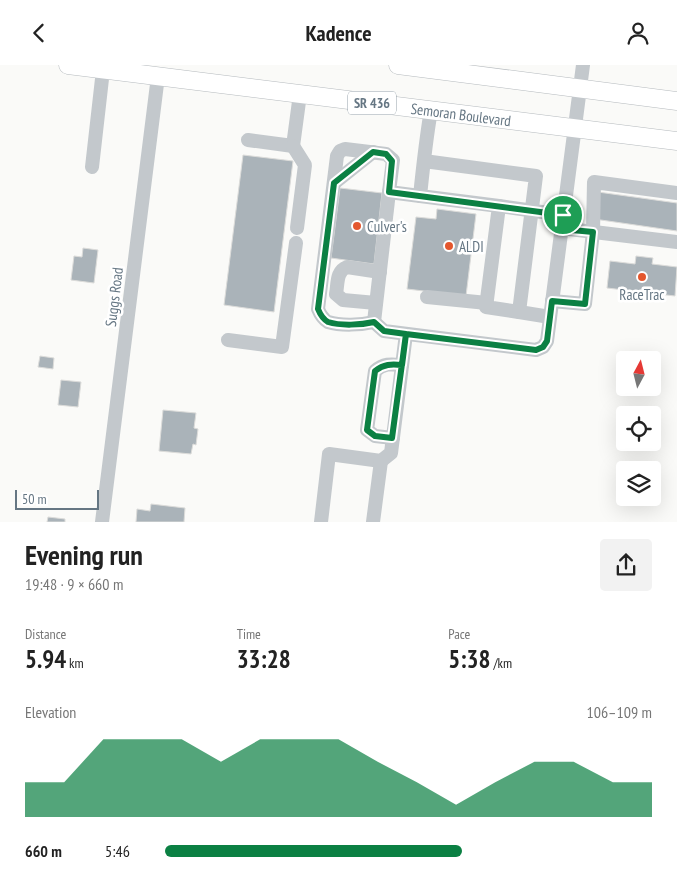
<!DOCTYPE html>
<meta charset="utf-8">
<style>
body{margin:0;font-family:"PT Sans Narrow",sans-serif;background:#f2f2f2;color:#222;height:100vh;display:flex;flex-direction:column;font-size:19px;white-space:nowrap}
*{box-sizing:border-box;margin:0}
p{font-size:16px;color:#767676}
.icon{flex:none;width:28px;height:28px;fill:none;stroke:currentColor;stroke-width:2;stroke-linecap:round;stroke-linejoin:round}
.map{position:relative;height:457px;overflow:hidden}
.panel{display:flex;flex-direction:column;background:#fff;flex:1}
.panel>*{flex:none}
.needle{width:32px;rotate:7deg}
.fabs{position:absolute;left:616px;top:286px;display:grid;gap:10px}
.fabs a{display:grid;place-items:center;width:45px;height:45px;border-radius:5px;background:#fff;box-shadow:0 5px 20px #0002;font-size:25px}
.scale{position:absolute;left:15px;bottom:12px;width:84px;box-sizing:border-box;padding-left:5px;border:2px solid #657683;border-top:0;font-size:14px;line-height:18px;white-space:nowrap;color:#657683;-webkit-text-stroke:4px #fff;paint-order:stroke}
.pin{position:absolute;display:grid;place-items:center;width:42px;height:42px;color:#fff;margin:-21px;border:2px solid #fff;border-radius:50%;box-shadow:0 1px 5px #0007}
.round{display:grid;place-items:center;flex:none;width:52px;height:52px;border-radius:5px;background:#f2f2f2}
.headline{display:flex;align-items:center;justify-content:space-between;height:85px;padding:0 25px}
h1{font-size:28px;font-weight:700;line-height:38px}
.figures{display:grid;grid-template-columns:repeat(3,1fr);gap:8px;height:85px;padding:5px 25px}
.figures div{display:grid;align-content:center}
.figures b{font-size:25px;font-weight:700}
.figures small{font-size:14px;font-weight:400}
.figures p{font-size:14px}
.chart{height:140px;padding:10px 25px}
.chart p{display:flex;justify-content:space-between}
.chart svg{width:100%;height:90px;margin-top:5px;fill:#0b8043;opacity:.7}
ul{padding:0 25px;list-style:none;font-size:16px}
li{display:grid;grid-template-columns:80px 60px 1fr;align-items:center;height:38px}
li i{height:12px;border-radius:6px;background:#0b8043}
header{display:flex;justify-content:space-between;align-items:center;height:65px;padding:0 25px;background:#fff;font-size:22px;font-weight:700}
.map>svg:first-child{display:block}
.building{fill:#aab3b9;stroke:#dcdcda}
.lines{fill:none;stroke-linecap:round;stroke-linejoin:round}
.major-casing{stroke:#b5babe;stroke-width:19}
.minor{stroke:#c3c8cc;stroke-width:14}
.major{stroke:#fff;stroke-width:18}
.route-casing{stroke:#fff;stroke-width:10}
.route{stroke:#0b8043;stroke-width:6}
.poi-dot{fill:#e4572e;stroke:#fff;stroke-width:2}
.labels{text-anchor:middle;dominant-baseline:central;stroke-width:5;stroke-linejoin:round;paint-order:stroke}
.shield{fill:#fff;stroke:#939fa8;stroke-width:1}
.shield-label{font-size:14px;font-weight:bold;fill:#657683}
.street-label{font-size:15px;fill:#657683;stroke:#fff}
.poi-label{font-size:15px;fill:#657683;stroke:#fff;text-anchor:start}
</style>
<header><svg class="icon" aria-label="back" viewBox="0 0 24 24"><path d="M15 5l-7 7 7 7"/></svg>Kadence<svg class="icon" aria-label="person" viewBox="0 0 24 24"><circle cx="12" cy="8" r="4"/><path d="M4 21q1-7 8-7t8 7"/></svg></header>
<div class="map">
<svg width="677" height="457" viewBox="0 0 677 457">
<rect width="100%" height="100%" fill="#fafaf8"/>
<g class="building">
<polygon points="243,90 293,96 274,247 224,240"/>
<polygon points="340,123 382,128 374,199 331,193"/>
<polygon points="598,127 677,138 677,166 594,154"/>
<polygon points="437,144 476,149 466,231 407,224 416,152 436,154"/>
<polygon points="83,183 98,185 94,218 71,215 74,191 82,192"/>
<polygon points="636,191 653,193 652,199 677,202 675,231 607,223 610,196 635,199"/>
<polygon points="40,291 54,293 53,304 38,302"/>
<polygon points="61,315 81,317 78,342 58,340"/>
<polygon points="163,345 196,348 194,363 198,364 196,380 193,379 191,389 159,386"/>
<polygon points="151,439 185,443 184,457 136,457 137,444 150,446"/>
<polygon points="48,452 65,454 65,457 47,457"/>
</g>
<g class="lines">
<g class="major-casing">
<g id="major">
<path id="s1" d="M68 0 677 76"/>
<polyline points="398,0 677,36"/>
</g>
</g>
<g class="minor">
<polyline points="248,75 293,81 300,29"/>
<polyline points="293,81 305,100 297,163"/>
<path d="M424 96 536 111 519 247 486 242 499 141 420 131C423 102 426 74 431 45"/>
<polyline points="92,102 103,5"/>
<polyline points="334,118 373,87"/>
<polyline points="499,141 563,150"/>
<polyline points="561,163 677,177"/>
<polyline points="427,232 487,238"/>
<polyline points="552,236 585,239 593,167 594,117 677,128"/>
<path d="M376 238 343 235 336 229C338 219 336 206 347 202L380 207"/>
<polyline points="519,247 550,252"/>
<polyline points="374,257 384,266 536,285 543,282 547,276 583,0"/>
<path d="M374 257C361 260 341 261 328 257 323 254 320 249 318 244L337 91 340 86 345 84 386 89 393 95 389 127 420 131"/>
<polyline points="374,257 389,127"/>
<polyline points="228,275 282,282 296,178"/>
<path d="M393 373 375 371 367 365 375 306C384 298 391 299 402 300"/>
<polyline points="102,457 158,11"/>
<polyline points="321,457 329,389 381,396 391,388 406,269"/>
<polyline points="373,457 381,396"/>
</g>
<use href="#major" class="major"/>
</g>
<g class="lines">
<g class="route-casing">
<path id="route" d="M563 150 389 127 392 96 386 89 373 87 334 118 318 244C320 249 323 254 328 257 341 261 361 260 374 257L384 266 406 269 392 373 375 371 367 365 375 306C384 299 391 299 402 300L406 269 536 285 543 282 547 276 552 236 585 239 593 167 561 164 563 150"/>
</g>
<use href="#route" class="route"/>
</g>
<g class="poi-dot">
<circle cx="357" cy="161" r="5"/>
<circle cx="449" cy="181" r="5"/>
<circle cx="642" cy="212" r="5"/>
</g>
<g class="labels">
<rect class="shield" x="348" y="26.5" width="48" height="23" rx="4"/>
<g class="shield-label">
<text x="372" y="38">SR 436</text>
</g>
<g class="street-label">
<text stroke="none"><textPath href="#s1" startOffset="396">Semoran Boulevard</textPath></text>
<text transform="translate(114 232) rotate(-83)">Suggs Road</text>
</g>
<g class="poi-label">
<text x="367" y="161">Culver's</text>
<text x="459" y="181">ALDI</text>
<text x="642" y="229" text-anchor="middle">RaceTrac</text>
</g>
</g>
</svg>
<div class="fabs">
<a><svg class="needle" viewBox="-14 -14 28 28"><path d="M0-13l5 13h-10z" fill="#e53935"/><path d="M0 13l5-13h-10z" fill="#767676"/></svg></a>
<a><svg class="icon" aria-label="locate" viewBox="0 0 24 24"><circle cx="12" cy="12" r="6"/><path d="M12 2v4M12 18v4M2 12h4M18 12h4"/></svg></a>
<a><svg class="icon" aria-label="layers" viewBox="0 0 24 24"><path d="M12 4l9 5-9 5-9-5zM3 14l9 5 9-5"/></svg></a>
</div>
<div class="scale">50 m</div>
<div class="pin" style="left:563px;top:150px;background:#1e9e55"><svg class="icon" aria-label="arrive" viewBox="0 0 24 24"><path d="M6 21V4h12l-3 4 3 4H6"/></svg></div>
</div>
<section class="panel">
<div class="headline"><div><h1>Evening run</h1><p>19:48 · 9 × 660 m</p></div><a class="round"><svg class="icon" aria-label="share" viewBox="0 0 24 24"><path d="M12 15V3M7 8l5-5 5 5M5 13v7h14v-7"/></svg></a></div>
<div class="figures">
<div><p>Distance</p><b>5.94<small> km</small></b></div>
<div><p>Time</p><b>33:28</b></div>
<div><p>Pace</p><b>5:38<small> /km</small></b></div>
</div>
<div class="chart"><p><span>Elevation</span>106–109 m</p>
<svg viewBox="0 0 160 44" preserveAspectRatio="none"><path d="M0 44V27L10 27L20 6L30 6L40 6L50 17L60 6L70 6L80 6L90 17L100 27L110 38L120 27L130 17L140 17L150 27L160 27V44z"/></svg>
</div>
<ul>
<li><b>660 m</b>5:46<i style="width:61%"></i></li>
</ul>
</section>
